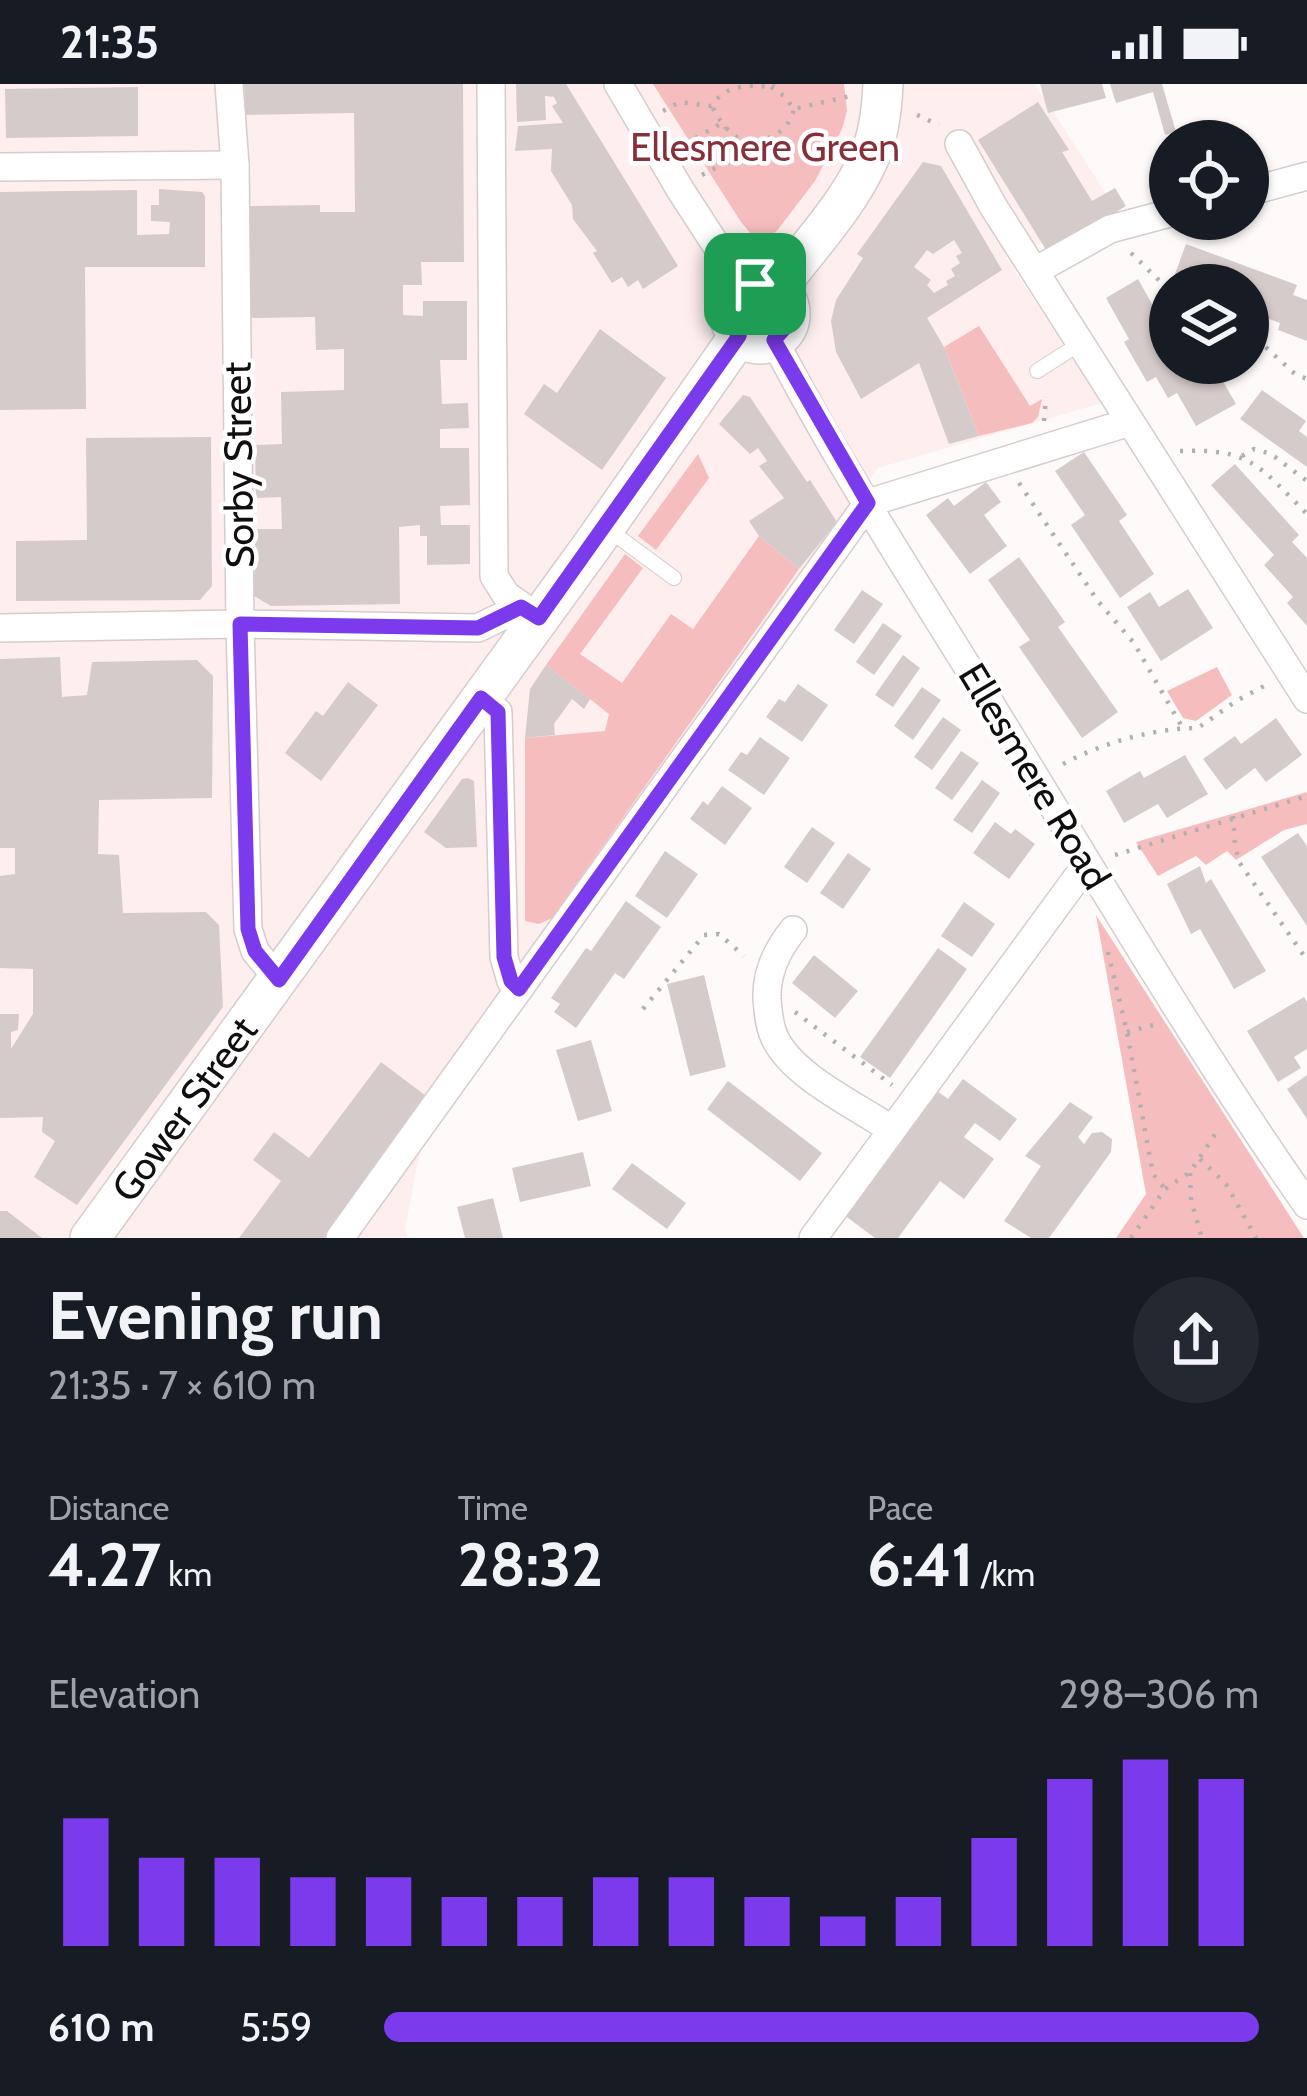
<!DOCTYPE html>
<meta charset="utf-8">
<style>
body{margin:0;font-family:Cabin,sans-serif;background:#242831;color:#f1f3f6;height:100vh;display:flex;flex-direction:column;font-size:45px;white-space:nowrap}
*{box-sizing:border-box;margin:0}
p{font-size:39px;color:#9ea1a6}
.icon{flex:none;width:66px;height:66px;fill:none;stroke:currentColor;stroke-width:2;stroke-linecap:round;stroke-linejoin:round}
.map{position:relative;height:1154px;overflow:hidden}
.sheet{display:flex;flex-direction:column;background:#171b24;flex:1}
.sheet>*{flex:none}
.tools{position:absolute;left:1149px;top:36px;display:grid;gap:24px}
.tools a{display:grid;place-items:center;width:120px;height:120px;border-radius:50%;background:#171b24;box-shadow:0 3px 9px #0004;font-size:60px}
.pin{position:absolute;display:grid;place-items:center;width:102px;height:102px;color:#fff;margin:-51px;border-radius:24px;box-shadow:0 6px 18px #0006}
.round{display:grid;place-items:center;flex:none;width:126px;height:126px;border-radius:63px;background:#242831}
.headline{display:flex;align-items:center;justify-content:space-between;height:204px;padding:0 48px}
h1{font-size:66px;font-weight:800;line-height:90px}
.stats{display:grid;grid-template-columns:repeat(3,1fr);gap:18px;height:204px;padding:12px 48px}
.stats div{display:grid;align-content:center}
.stats b{font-size:60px;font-weight:800}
.stats small{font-size:33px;font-weight:400}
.stats p{font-size:33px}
.chart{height:336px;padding:24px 48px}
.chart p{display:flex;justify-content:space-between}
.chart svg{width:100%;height:216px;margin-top:12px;stroke:#7c3aed;stroke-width:6}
ul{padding:0 48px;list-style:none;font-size:39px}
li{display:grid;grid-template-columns:192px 144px 1fr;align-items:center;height:90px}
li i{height:30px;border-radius:15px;background:#7c3aed}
.status{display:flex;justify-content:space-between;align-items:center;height:84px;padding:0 60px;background:#171b24;direction:ltr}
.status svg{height:33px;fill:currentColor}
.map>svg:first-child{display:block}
.built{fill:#feeeee}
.green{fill:#f6bdbf}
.building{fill:#d6cbcb;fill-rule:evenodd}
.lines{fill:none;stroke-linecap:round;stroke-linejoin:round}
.lane-casing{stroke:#d6cccc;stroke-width:16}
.street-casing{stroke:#d6cccc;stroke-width:30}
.secondary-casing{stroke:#d6cccc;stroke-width:42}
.path{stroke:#b3afaf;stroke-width:4.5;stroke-dasharray:3 9;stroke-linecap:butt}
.lane{stroke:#fff;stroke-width:14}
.street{stroke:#fff;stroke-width:27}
.secondary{stroke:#fff;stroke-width:39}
.route-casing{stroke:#fff;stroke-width:24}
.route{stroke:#7c3aed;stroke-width:15}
.labels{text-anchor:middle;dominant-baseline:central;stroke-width:9;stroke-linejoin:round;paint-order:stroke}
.park-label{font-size:39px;fill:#872f3b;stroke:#fff}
.street-label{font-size:39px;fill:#110e0e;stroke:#fff}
</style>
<div class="status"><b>21:35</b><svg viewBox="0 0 49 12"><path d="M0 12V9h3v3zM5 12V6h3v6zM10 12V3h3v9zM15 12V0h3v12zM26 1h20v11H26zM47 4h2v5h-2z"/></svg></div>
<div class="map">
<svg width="1307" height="1154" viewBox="0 0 1307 1154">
<rect width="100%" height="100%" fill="#fffafa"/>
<polygon class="built" points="0,0 1035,0 1120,131 1006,173 1102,319 878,384 430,1015 405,1145 408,1154 0,1154"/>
<g class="green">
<polygon points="653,0 844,0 847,27 842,45 815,97 776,148 756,156 741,138"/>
<polygon points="979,242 1030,322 1042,315 1038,333 1032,339 979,352 944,263"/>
<polygon points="698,370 709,394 656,466 638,452"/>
<polygon points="759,452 799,485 552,834 539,840 525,837 525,654 605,647 609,630 546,581 625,470 643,484 580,570 622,599 671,530 693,545"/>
<polygon points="1217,583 1232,611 1196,637 1183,634 1167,607"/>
<polygon points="1307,708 1307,740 1284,746 1236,776 1227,767 1206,781 1196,772 1158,792 1136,758"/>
<polygon points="1096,831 1304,1154 1116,1154 1146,1110"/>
</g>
<g class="building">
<polygon points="244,0 463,0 464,178 421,178 422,201 403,201 403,231 423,232 423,217 467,217 467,276 440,276 442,320 468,319 469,344 440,345 440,364 469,364 470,421 440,422 441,441 470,441 470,480 427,481 427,452 420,452 420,441 399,443 400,520 271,522 254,512 255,445 282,445 281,413 256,414 255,361 282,360 281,308 344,306 344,265 316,266 315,233 247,234 248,122 320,121 320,128 355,128 354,29 245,31"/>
<polygon points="516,0 566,0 678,182 643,205 638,196 628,203 622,193 612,199 593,169 597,167 573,135 572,121 551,87 552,65 515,67 518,42 563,39 552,22 557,19 554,13 545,12 546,36 517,38"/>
<polygon points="1040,0 1102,0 1106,14 1048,29"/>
<polygon points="1110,0 1162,0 1176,48 1165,51 1153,8 1116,19"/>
<polygon points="138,3 138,52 6,54 5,5"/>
<polygon points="1038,18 1069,66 1062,68 1092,117 1115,104 1126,122 1048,169 978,56"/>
<path d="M923 78 941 82 1002 186 927 234 944 263 979 352 949 360 919 279 861 315 836 268 831 237 836 216 863 174 857 170ZM954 156 962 169 956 172 960 179 951 185 955 192 946 197 948 201 934 209 927 201 931 196 914 183 927 166 933 170Z"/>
<polygon points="159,105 202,108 205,112 205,183 85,183 86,325 0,326 0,108 137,106 137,151 169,150 170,138 151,137 151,121 159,121"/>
<polygon points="1186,160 1297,201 1293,211 1307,216 1307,257 1278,246 1280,239 1248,227 1248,201 1204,201 1175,190"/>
<polygon points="1138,195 1170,252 1170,279 1200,279 1204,287 1214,282 1236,320 1196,342 1177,309 1168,314 1156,293 1147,298 1124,258 1129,255 1106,214"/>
<polygon points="600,245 666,294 602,386 524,330 544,300 557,309"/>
<polygon points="1262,306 1306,337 1299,347 1307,353 1307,383 1240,335"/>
<polygon points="743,311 750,313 807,398 810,396 837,438 799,485 759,452 749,437 784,414 759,382 767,377 758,364 750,370 719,340"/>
<polygon points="211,353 212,502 200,516 16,517 16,457 87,456 86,354"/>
<polygon points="1084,368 1127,431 1119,437 1154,490 1120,514 1071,441 1085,431 1055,387"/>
<polygon points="1235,380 1299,451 1292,458 1307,474 1307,542 1287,519 1293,513 1264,481 1274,471 1211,401"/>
<polygon points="986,398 1001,418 984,431 1007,462 970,490 926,431 948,414 954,422"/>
<polygon points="1019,473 1065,538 1058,543 1118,628 1082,654 1019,563 1030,556 988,496"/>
<polygon points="1188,505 1213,544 1161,577 1127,523 1150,508 1159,523"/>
<polygon points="862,506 883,520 854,560 834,546"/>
<polygon points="883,539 902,552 874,591 856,578"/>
<polygon points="903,571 920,584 893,623 875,611"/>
<polygon points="60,573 62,613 87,611 92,578 197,576 213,592 212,714 99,716 98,770 119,771 123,829 206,828 219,841 223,923 77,1121 34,1093 55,1057 42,1048 43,1033 0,1034 0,930 19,930 18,946 11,948 11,965 33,930 33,885 0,884 0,792 15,790 15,764 0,764 0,575"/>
<polygon points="546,581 590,615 584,625 572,615 554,640 555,651 525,654 530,605"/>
<polygon points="348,598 378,621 321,697 285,669 316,627 323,632"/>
<polygon points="798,600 828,621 802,658 766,633 779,615 785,618"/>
<polygon points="922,603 941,616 913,656 894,642"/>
<polygon points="943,633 961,646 932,686 914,673"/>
<polygon points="1276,634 1302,671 1266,698 1255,684 1226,706 1203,675 1235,652 1241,660"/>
<polygon points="760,653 790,674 764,711 728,686 741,668 747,671"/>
<polygon points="961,667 979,679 952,716 935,704"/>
<polygon points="1185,671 1208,710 1167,734 1158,720 1124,739 1106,707 1140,687 1144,694"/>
<polygon points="468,694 474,697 477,763 446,764 424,748 462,695"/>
<polygon points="982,696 1000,709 972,749 953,736"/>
<polygon points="722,702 752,724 725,761 690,735 703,717 708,721"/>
<polygon points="995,738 1011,750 1015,745 1035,760 1009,795 973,769"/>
<polygon points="812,743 835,759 807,799 784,783"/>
<polygon points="1298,749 1307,762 1307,842 1261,773"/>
<polygon points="665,767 698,790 667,834 635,812"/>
<polygon points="848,769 871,785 843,825 820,809"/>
<polygon points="1200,782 1206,799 1211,795 1266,887 1234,905 1200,845 1191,850 1167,800"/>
<polygon points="626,817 661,843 624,895 615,889 576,944 554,928 560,920 551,914 586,864 591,867"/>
<polygon points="964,818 995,840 972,873 941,852"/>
<polygon points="938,864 967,885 890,994 860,973"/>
<polygon points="814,871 858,907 835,934 792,899"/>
<polygon points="704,891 726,983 690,992 667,900"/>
<polygon points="1304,913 1307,918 1307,965 1294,973 1301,984 1278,998 1247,947"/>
<polygon points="591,956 612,1027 578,1037 556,966"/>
<polygon points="381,978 430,1015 325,1154 239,1154 281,1097 253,1076 274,1048 309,1074"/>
<polygon points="1307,991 1307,1035 1287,1005"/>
<polygon points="963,995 1017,1035 1000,1057 975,1039 964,1053 994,1075 964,1115 940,1097 898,1154 875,1154 840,1128 933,1004 948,1015"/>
<polygon points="728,997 822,1069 800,1097 707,1025"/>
<polygon points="1070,1018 1093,1033 1078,1053 1084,1060 1092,1049 1102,1048 1112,1055 1111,1068 1049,1154 1031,1154 1004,1137 1041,1082 1025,1072"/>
<polygon points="583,1068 591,1102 520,1118 512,1084"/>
<polygon points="632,1079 686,1119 667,1145 612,1105"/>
<polygon points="493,1114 503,1154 465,1154 457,1123"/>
<polygon points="0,1127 7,1127 42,1154 0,1154"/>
</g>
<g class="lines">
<g class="lane-casing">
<g id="lane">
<polyline points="1037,287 1081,259"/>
<polyline points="609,446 674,494"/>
</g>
</g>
<g class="street-casing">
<g id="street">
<polyline points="229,0 235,81 240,540 248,845 255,867 279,896"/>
<polyline points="491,0 494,492 506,511 539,534"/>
<polyline points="618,0 681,107 744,204"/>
<polyline points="959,60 993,122 1307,615"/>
<polyline points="0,83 235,81"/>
<polyline points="1248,108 1307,92"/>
<polyline points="1035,187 1110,145 1170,129"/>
<path d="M774 256C841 386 923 509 999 634 1100 798 1197 964 1307 1121"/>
<polyline points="0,544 240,540 478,544 521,523"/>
<polyline points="481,614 498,628 504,873 511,897 519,905"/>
<path d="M793 846C777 866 766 888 767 915 768 927 769 941 774 952 790 991 857 1022 891 1045"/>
<polyline points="340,1154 868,419 1130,338"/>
<polyline points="813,1154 1087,780"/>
</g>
</g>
<g class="secondary-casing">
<g id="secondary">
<circle cx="760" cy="230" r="30"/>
<path d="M777 205C808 163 848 122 869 74 879 51 882 24 883 0"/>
<polyline points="90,1154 594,459 739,252"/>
</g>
</g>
<g class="path">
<polyline points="771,3 784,12 794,25 850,12"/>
<path d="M713 24C721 40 732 53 749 60 769 56 789 48 794 25"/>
<path d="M663 27 680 18 711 22C727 0 746 1 771 3L774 0"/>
<polyline points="917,31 939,41"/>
<polyline points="685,60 722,39"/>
<polyline points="702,91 721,81 729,59 725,43"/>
<polyline points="1131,169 1170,207"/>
<polyline points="1248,247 1295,290 1307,295"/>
<polyline points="1044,337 1046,313"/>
<path d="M1180 367C1251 364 1260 383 1307 430"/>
<polyline points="1242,372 1254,365 1271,370 1307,397"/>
<polyline points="1019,399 1097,516 1134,559 1182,643"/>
<path d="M1063 680C1102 659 1154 644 1198 644L1236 617 1266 601"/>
<polyline points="1233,732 1235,760 1239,778 1307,876"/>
<polyline points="1115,771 1307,712"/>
<polyline points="1108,868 1127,948 1153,1090 1165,1105"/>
<polyline points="643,925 704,851 719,850 744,872"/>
<polyline points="795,928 892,1001"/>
<polyline points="1127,948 1157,940"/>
<polyline points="1200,1075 1226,1100 1256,1154"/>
<polyline points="1190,1089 1191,1116 1202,1154"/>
<polyline points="1131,1154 1165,1105 1190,1088 1220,1043"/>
</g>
<use href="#lane" class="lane"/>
<use href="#street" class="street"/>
<use href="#secondary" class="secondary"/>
</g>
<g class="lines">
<g class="route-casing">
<path id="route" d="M755 200C778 201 792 216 788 240L774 256 868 419 519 905 511 897 504 873 498 628 481 614 279 896 255 867 248 845 240 540 478 544 521 523 539 534 739 252C723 231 730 209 755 200Z"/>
</g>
<use href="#route" class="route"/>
</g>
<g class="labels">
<g class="park-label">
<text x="765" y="63">Ellesmere Green</text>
</g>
<g class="street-label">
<text transform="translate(238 381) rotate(-91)">Sorby Street</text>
<text transform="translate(1035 692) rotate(59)">Ellesmere Road</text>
<text transform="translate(184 1025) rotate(-54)">Gower Street</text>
</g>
</g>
</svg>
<div class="tools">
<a><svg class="icon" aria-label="locate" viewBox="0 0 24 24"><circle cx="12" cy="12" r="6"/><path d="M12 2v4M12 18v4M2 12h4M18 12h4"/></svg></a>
<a><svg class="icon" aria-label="layers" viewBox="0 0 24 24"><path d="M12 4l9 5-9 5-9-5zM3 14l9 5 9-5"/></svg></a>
</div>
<div class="pin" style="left:755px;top:200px;background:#1e9e55"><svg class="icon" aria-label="arrive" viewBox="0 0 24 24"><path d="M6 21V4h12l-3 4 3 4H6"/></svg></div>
</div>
<section class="sheet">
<div class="headline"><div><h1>Evening run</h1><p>21:35 · 7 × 610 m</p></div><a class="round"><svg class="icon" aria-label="share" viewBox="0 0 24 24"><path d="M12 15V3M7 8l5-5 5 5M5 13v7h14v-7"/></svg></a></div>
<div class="stats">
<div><p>Distance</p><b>4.27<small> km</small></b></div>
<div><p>Time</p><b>28:32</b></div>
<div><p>Pace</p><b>6:41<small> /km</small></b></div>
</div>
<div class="chart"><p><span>Elevation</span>298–306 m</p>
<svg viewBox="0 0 160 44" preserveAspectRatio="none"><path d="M5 44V18M15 44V26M25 44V26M35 44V30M45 44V30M55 44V34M65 44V34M75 44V30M85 44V30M95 44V34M105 44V38M115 44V34M125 44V22M135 44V10M145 44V6M155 44V10"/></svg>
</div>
<ul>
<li><b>610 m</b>5:59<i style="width:100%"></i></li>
</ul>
</section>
